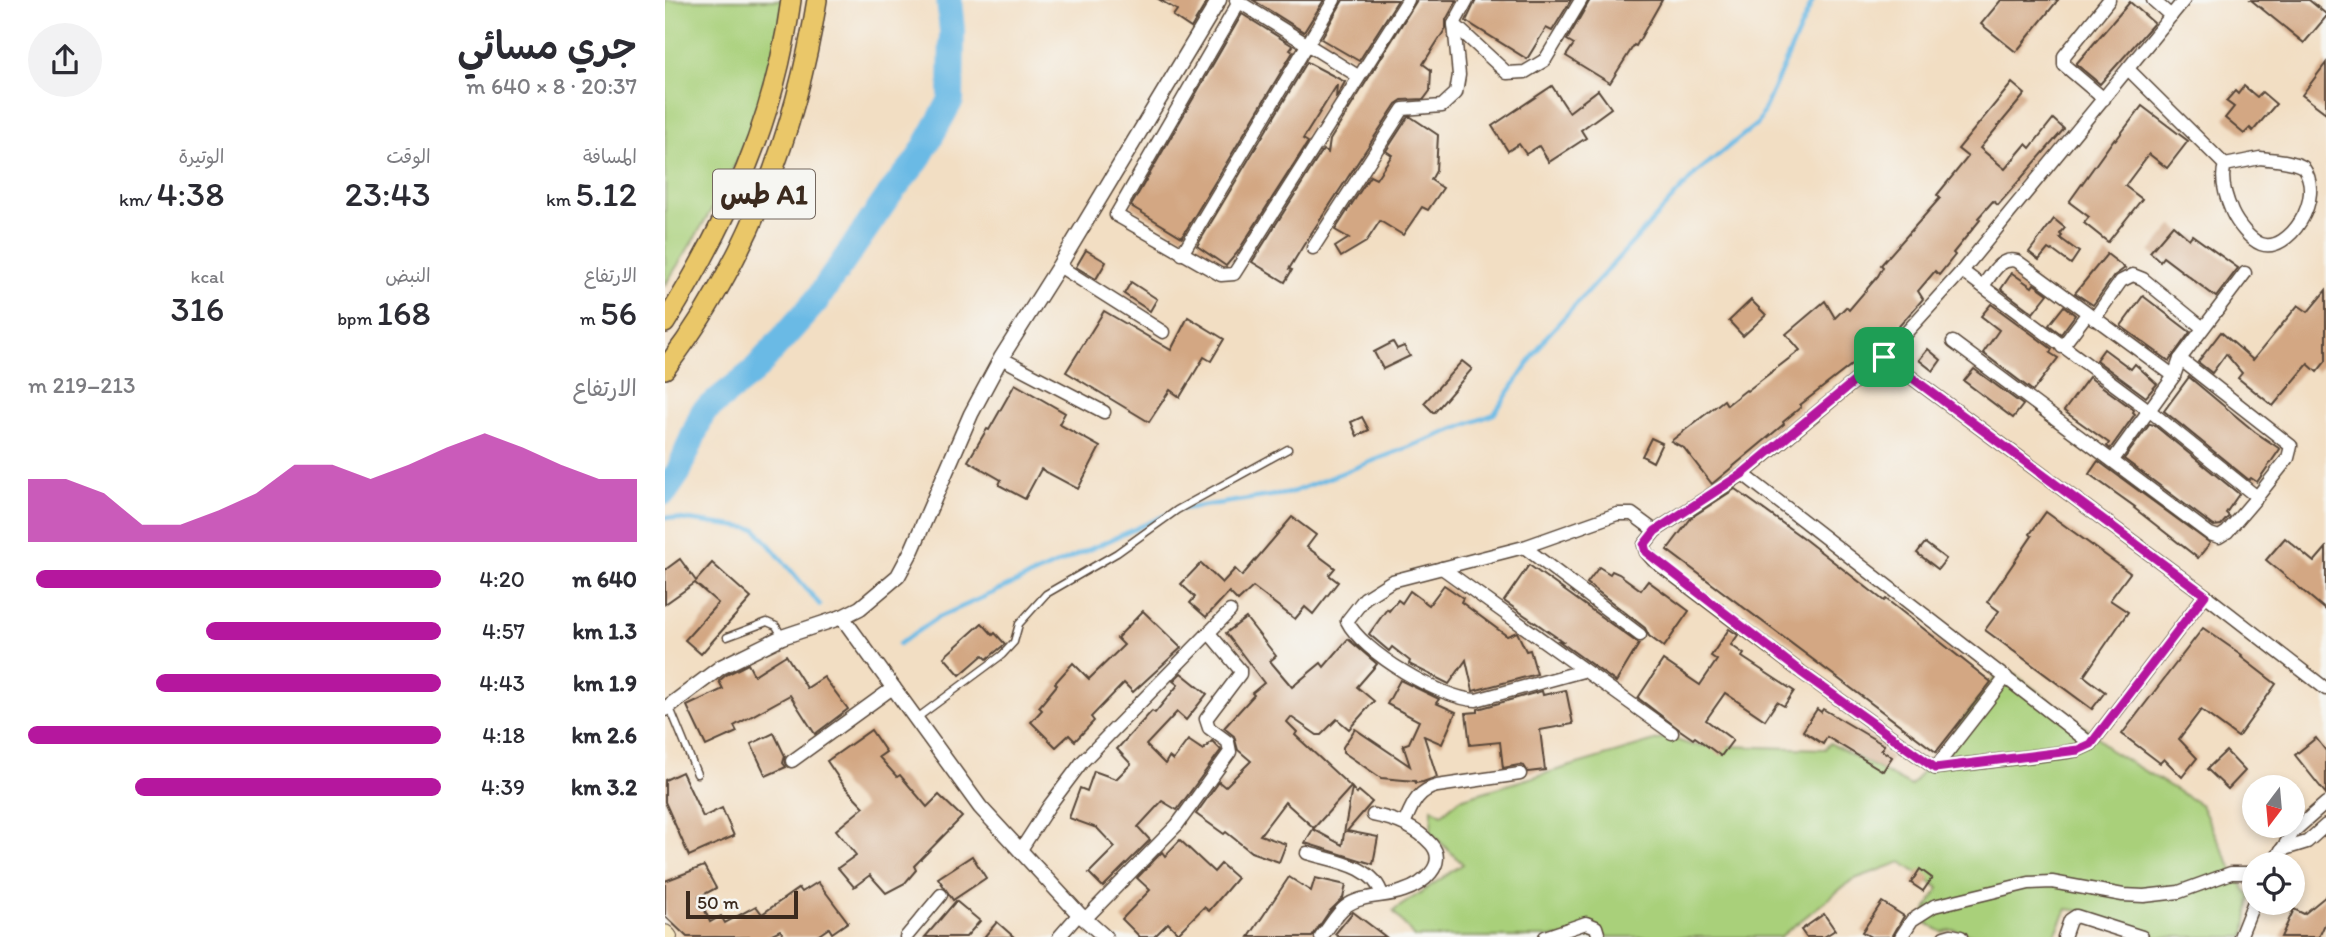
<!DOCTYPE html>
<html lang="ar">
<meta charset="utf-8">
<style>
body{margin:0;font-family:Itim,"Playpen Sans Arabic",sans-serif;background:#f2f2f3;color:#2b2b33;direction:rtl;height:100vh;display:flex;flex-direction:column;font-size:26px;white-space:nowrap}
*{box-sizing:border-box;margin:0}
p{font-size:23px;color:#7c7c81}
.icon{flex:none;width:38px;height:38px;fill:none;stroke:currentColor;stroke-width:2;stroke-linecap:round;stroke-linejoin:round}
.map{position:relative;flex:1;overflow:hidden;direction:ltr}
.drawer{display:flex;flex-direction:column;background:#fff;width:665px}
.drawer>*{flex:none}
.needle{width:46px;rotate:196deg}
.controls{position:absolute;left:1577px;top:775px;display:grid;gap:14px}
.controls a{display:grid;place-items:center;width:63px;height:63px;border-radius:50%;background:#fff;box-shadow:0 4px 10px #0003;font-size:35px}
.scale{position:absolute;left:21px;bottom:18px;width:112px;box-sizing:border-box;padding-left:7px;border:4px solid #3b2a1e;border-top:0;font-size:19px;line-height:24px;white-space:nowrap;color:#3b2a1e;-webkit-text-stroke:5px #f6f6f2;paint-order:stroke}
.pin{position:absolute;display:grid;place-items:center;width:60px;height:60px;color:#fff;margin:-30px;border-radius:14px;box-shadow:0 4px 10px #0006}
.round{display:grid;place-items:center;flex:none;width:74px;height:74px;border-radius:37px;background:#f2f2f3}
.summary{display:flex;align-items:center;justify-content:space-between;height:119px;padding:0 28px}
h1{font-size:38px;font-weight:600;line-height:52px}
.stats{display:grid;grid-template-columns:repeat(3,1fr);gap:10px;height:119px;padding:7px 28px}
.stats div{display:grid;align-content:center}
.stats b{font-size:35px;font-weight:600}
.stats small{font-size:19px;font-weight:400}
.stats p{font-size:19px}
.chart{height:196px;padding:14px 28px}
.chart p{display:flex;justify-content:space-between}
.chart svg{width:100%;height:126px;margin-top:7px;fill:#b5179e;opacity:.7}
ul{padding:0 28px;list-style:none;font-size:23px}
li{display:grid;grid-template-columns:112px 84px 1fr;align-items:center;height:52px}
li i{height:18px;border-radius:9px;background:#b5179e}
main{display:flex;flex:1;min-height:0}
.map>svg:first-child{display:block}
.green{fill:#a9d07a;stroke:#727d4c;stroke-width:2}
.lines{fill:none;stroke-linecap:round;stroke-linejoin:round}
.stream{stroke:#6abae5;stroke-width:4.5}
.river{stroke:#6abae5;stroke-width:26}
.building{fill:#d3a783}
.service-casing{stroke:#564537;stroke-width:9}
.minor-casing{stroke:#564537;stroke-width:15}
.tertiary-casing{stroke:#564537;stroke-width:17}
.secondary-casing{stroke:#564537;stroke-width:20}
.trunk-casing{stroke:#564537;stroke-width:22}
.service{stroke:#fff;stroke-width:6}
.minor{stroke:#fff;stroke-width:12}
.tertiary{stroke:#fff;stroke-width:14}
.secondary{stroke:#f7e9c3;stroke-width:18}
.trunk{stroke:#eac769;stroke-width:19}
.route-casing{stroke:#fff;stroke-width:14}
.route{stroke:#b5179e;stroke-width:9}
.labels{text-anchor:middle;dominant-baseline:central;stroke-width:6;stroke-linejoin:round;paint-order:stroke}
.shield{fill:#f6f6f2;stroke:#73675e;stroke-width:2}
.shield-label{font-size:28px;font-weight:bold;fill:#3b2a1e}
</style>
<main>
<div class="map">
<svg width="1661" height="937" viewBox="0 0 1661 937">
<rect width="100%" height="100%" fill="#f6f6f2"/>
<filter id="ink" filterUnits="userSpaceOnUse"><feTurbulence type="fractalNoise" baseFrequency=".0143" numOctaves="2"/><feDisplacementMap in="SourceGraphic" scale="14" xChannelSelector="R" yChannelSelector="G"/><feConvolveMatrix kernelMatrix="1 2 1 2 8 2 1 2 1" color-interpolation-filters="sRGB"/></filter>
<filter id="wash" filterUnits="userSpaceOnUse"><feTurbulence type="fractalNoise" baseFrequency=".00686" numOctaves="4" result="noise"/><feDisplacementMap in="SourceGraphic" scale="28" xChannelSelector="R" yChannelSelector="G"/><feGaussianBlur stdDeviation="1.57" result="paint"/><feColorMatrix in="noise" values="0 0 0 0 0 0 0 0 0 0 0 0 0 0 0 0 0 1.4 0 .05"/><feComposite in="paint" operator="in"/></filter>
<g filter="url(#wash)">
<rect width="100%" height="100%" fill="#f2dec3"/>
<g class="green">
<path d="M0 0H119C112 39 106 78 92 115 69 175 35 231 0 285Z"/>
<path d="M1339 666 1434 738 1443 749 1536 805 1568 871 1585 897 1580 937H1491L1416 911 1402 909 1389 937C1365 937 1338 937 1315 937 1301 935 1292 926 1277 932L1255 920 1274 888 1236 862 1187 880 1115 937H749L728 911 798 864 766 833 767 808 777 814 795 799 1003 737 1026 745 1160 749 1165 743 1246 786Z"/>
</g>
<g class="lines">
<g class="stream">
<polyline points="517,509 625,493 829,414 882,336 1031,173 1093,123 1148,0"/>
<polyline points="0,517 91,529 155,605"/>
<polyline points="234,644 272,618 503,514"/>
</g>
<polyline class="river" points="0,492 13,473 38,412 88,372 151,301 227,191 252,161 286,100 287,31 284,0"/>
</g>
<g id="blocks">
<g class="building">
<polygon points="495,0 543,0 526,28 508,16 512,10"/>
<polygon points="588,0 659,0 639,32"/>
<polygon points="678,0 733,0 694,61 656,39"/>
<polygon points="752,0 792,0 781,20 781,28 758,64 766,70 765,91 759,99 737,100 731,104 638,246 624,269 627,270 620,282 587,262 658,150 663,153 665,140"/>
<polygon points="811,0 906,0 887,31 881,28 862,59 801,21"/>
<polygon points="925,0 997,0 971,46 969,45 945,83 901,56 909,44 902,40"/>
<polygon points="1336,0 1393,0 1351,52 1316,24"/>
<polygon points="1586,0 1644,0 1661,14 1661,17 1639,43"/>
<polygon points="1465,2 1489,23 1435,84 1411,64"/>
<polygon points="577,14 628,46 625,50 628,52 517,237 466,206"/>
<polygon points="642,62 680,82 671,98 672,85 638,139 643,142 572,253 561,266 532,246"/>
<polygon points="1661,63 1661,113 1637,95"/>
<polygon points="1347,83 1360,94 1315,148 1340,169 1361,144 1365,148 1388,119 1399,129 1333,205 1328,201 1313,218 1315,220 1288,253 1290,255 1274,275 1270,271 1253,291 1258,299 1228,333 1225,330 1191,364 1189,363 1135,405 1136,407 1118,422 1119,424 1047,484 1019,448 1006,441 1059,400 1062,405 1081,390 1082,391 1135,350 1121,334 1160,301 1170,318 1181,307 1184,310 1213,276 1218,267 1216,265 1275,198 1272,195 1303,157 1293,149"/>
<polygon points="887,86 904,112 933,90 946,108 916,130 921,138 884,162 874,146 861,154 854,144 843,151 827,126"/>
<polygon points="1579,86 1592,97 1597,92 1611,104 1588,131 1585,128 1579,134 1560,118 1569,107 1561,101 1570,91 1573,94"/>
<polygon points="1477,106 1523,141 1502,168 1484,154 1460,186 1477,199 1443,242 1419,223 1424,217 1404,202 1449,139 1451,140"/>
<polygon points="743,117 746,117 773,135 771,171 766,180 778,188 763,210 757,207 738,235 715,221 701,242 676,257 670,247 684,238 670,230 705,176 711,179 727,155 721,151"/>
<polygon points="1389,219 1400,228 1395,234 1397,236 1395,238 1414,252 1406,264 1387,250 1386,251 1383,249 1374,260 1364,252"/>
<polygon points="1508,225 1524,239 1527,235 1573,268 1551,297 1498,257 1495,261 1485,252"/>
<polygon points="421,250 441,262 431,279 411,267"/>
<polygon points="1442,254 1460,268 1449,276 1428,305 1410,293"/>
<polygon points="1347,273 1367,287 1369,284 1383,294 1368,313 1336,289"/>
<polygon points="466,282 492,299 485,311 459,294"/>
<polygon points="1661,290 1661,361 1652,372 1643,364 1608,406 1573,378 1577,373 1561,354 1547,373 1533,362 1556,332 1588,360 1633,305 1643,312"/>
<polygon points="1478,296 1525,332 1504,361 1456,326"/>
<polygon points="1086,300 1101,315 1078,336 1064,321"/>
<polygon points="1326,304 1387,349 1385,353 1393,358 1368,391 1318,353 1334,330 1316,316"/>
<polygon points="1399,306 1410,315 1396,334 1384,325"/>
<polygon points="439,311 506,350 523,317 559,339 546,361 539,357 515,397 505,390 484,422 401,372"/>
<polygon points="728,342 732,349 739,346 745,356 718,369 709,352"/>
<polygon points="1263,349 1276,360 1268,371 1254,360"/>
<polygon points="1439,349 1466,369 1470,364 1492,384 1481,397 1431,360"/>
<polygon points="797,361 807,369 769,413 759,403"/>
<polygon points="1309,369 1358,405 1348,418 1299,381"/>
<polygon points="1424,377 1469,410 1468,412 1470,414 1445,449 1442,446 1444,443 1399,411"/>
<polygon points="1524,377 1590,432 1615,449 1592,482 1586,478 1584,480 1499,411"/>
<polygon points="350,384 400,413 394,424 435,447 413,489 376,469 360,499 334,485 336,480 303,461 322,429 324,430"/>
<polygon points="697,417 704,430 692,436 686,422"/>
<polygon points="1485,424 1489,425 1574,494 1561,513 1564,516 1556,525 1549,526 1459,459"/>
<polygon points="986,438 997,443 988,462 977,456"/>
<polygon points="1433,461 1545,543 1533,558 1469,508 1470,507 1424,474"/>
<polygon points="1070,489 1138,538 1219,601 1221,599 1326,682 1271,752 1002,550 1027,517"/>
<polygon points="1381,512 1465,573 1445,600 1463,612 1419,676 1440,692 1427,709 1320,630 1334,611 1322,602 1367,536 1365,534"/>
<polygon points="627,517 651,535 642,547 670,568 664,575 673,582 648,614 640,607 630,619 588,587 573,601 564,592 541,617 525,603 530,597 516,584 536,563 557,583 570,569 577,576"/>
<polygon points="1620,538 1649,562 1661,548 1661,610 1601,560"/>
<polygon points="1260,543 1281,559 1273,569 1252,553"/>
<polygon points="15,559 31,581 47,563 86,598 36,654 20,640 53,603 30,583 0,604 0,570"/>
<polygon points="864,565 974,644 951,682 894,641 897,641 839,601"/>
<polygon points="934,567 945,574 947,571 954,574 976,590 983,581 1024,611 999,647 984,636 980,628 922,583"/>
<polygon points="779,585 798,598 796,602 842,636 852,632 861,651 865,650 872,674 808,691 801,660 784,684 744,664 745,661 727,647 724,651 704,634 722,609 724,611 733,600 737,603 745,591 764,605"/>
<polygon points="478,611 516,648 468,692 459,683 426,717 429,721 410,741 404,735 391,747 366,722 377,710 374,707 392,685 390,683 408,663 424,679 459,645 452,638"/>
<polygon points="581,618 611,656 605,661 627,687 656,663 659,667 683,639 712,664 692,687 709,701 684,729 672,719 656,735 652,735 626,717 622,722 632,732 630,735 686,787 649,828 620,802 595,835 621,844 614,862 586,852 561,832 559,834 531,814 554,782 560,787 586,761 573,750 569,736 559,728 589,695 587,693 599,683 561,633"/>
<polygon points="317,623 328,635 330,633 340,644 322,659 318,655 295,675 279,657"/>
<polygon points="1538,628 1577,655 1576,657 1611,684 1573,737 1536,710 1514,739 1532,758 1517,777 1499,759 1495,763 1457,734"/>
<polygon points="1064,629 1073,635 1066,645 1079,654 1077,657 1129,691 1119,706 1112,702 1100,720 1060,693 1041,720 1068,740 1056,756 1030,737 1028,739 1015,730 973,698 998,660 1035,685 1052,660 1046,656"/>
<polygon points="121,655 142,688 159,677 183,709 150,734 125,695 69,726 72,732 41,746 22,706 58,689 54,681 61,675 83,664 89,675"/>
<polygon points="516,673 542,694 521,720 512,712 481,745 500,764 504,757 508,760 523,740 538,750 547,741 556,750 512,810 497,801 473,827 485,840 438,887 424,873 450,847 432,828 404,818 415,788 422,791 429,771 451,779 466,764 452,749 487,711 490,713 513,685 508,681"/>
<polygon points="735,680 774,699 771,703 791,712 777,744 759,736 772,777 758,782 751,783 750,781 716,778 678,752 678,747 690,729 745,766 738,745 744,743 754,721 722,704"/>
<polygon points="901,690 908,724 875,730 880,770 863,772 859,766 854,765 838,768 835,742 805,745 801,713 813,712 813,709 877,691 878,695"/>
<polygon points="1152,709 1156,712 1158,709 1219,745 1216,750 1227,757 1218,771 1162,737 1158,744 1138,731"/>
<polygon points="206,730 221,752 214,757 232,777 235,775 262,807 274,795 297,817 249,866 251,870 240,883 221,893 205,875 189,887 173,868 191,855 171,830 199,807 179,786 162,761"/>
<polygon points="109,733 120,756 118,763 121,767 101,776 86,744"/>
<polygon points="1651,738 1661,751 1661,794 1630,755"/>
<polygon points="1561,751 1580,771 1563,789 1542,769"/>
<polygon points="17,772 38,817 57,808 69,836 24,856 0,802 0,780"/>
<polygon points="687,788 692,794 694,791 707,802 682,831 713,837 708,864 640,843 648,829 677,845"/>
<polygon points="515,840 549,872 556,864 572,878 544,911 539,907 513,933 503,923 489,937 475,937 457,919 485,890 472,878 497,852 500,856"/>
<polygon points="307,856 321,878 288,900 273,878"/>
<polygon points="39,866 51,888 34,897 45,922 56,916 60,923 91,906 97,914 134,888 137,892 153,882 183,922 167,933 164,928 151,937 120,937 115,930 101,937 22,937 0,916 0,881"/>
<polygon points="1255,869 1267,878 1258,891 1246,883"/>
<polygon points="624,877 646,891 650,878 681,885 678,898 664,912 647,937 584,937"/>
<polygon points="1661,896 1661,922 1654,937 1616,937 1629,909 1639,914"/>
<polygon points="291,901 315,921 301,937 260,937"/>
<polygon points="1217,902 1239,916 1227,937 1206,937 1197,932"/>
<polygon points="688,912 721,937 674,937 670,934"/>
<polygon points="1159,914 1170,930 1159,937 1141,937 1136,930"/>
<polygon points="332,922 349,937 319,937"/>
</g>
</g>
</g>
<g filter="url(#ink)">
<use href="#blocks" fill-opacity="0" stroke="#564537" stroke-width="2"/>
<g class="lines">
<g class="service-casing">
<g id="service">
<polyline points="62,637 102,622 111,626 117,636"/>
<polyline points="5,708 32,774"/>
<polyline points="252,718 337,655 349,642 354,624 381,594 452,553 512,510 623,449"/>
</g>
</g>
<g class="minor-casing">
<g id="minor">
<polyline points="571,0 693,76"/>
<polyline points="1488,0 1506,16"/>
<polyline points="574,2 451,215 556,275 569,274 743,0"/>
<polyline points="789,24 842,73 860,72 880,60 916,0"/>
<polyline points="1463,69 1560,165"/>
<polyline points="1439,99 1399,65 1399,56 1444,0"/>
<path d="M1595 158C1609 160 1626 160 1638 167 1661 198 1623 254 1596 244 1585 240 1572 223 1567 212 1561 198 1555 179 1560 165Z"/>
<polyline points="648,248 738,109 777,106 791,93 794,75 789,24 802,0"/>
<polyline points="517,254 669,0"/>
<polyline points="394,266 498,332"/>
<path d="M1318 286C1327 274 1335 256 1352 261L1509 376"/>
<polyline points="1429,319 1456,281 1468,275 1478,279 1538,328"/>
<polyline points="1288,342 1545,534 1554,537 1562,532 1592,497 1485,411 1297,271"/>
<polyline points="1397,347 1422,314"/>
<polyline points="1219,357 1540,595 1661,689"/>
<polyline points="336,358 439,412"/>
<polyline points="1515,359 1626,446 1623,458 1592,497"/>
<polyline points="1448,460 1509,376 1515,359 1580,273"/>
<polyline points="1078,474 1426,744"/>
<polyline points="990,531 1078,474 1219,357 1297,271 1519,0"/>
<polyline points="859,547 975,635"/>
<polyline points="777,568 1007,733"/>
<path d="M918 671 811 700C776 699 697 652 682 621L700 598 727 581 859 547 952 514H967L990 531 979 545 981 552 988 560 1136 672 1270 768 1401 752 1413 750 1426 744 1540 595"/>
<polyline points="127,761 229,687"/>
<polyline points="1270,768 1341,677"/>
<path d="M739 824C747 806 751 791 772 786L855 774"/>
<polyline points="1616,850 1642,842 1661,825"/>
<polyline points="355,851 384,806 417,762 565,611"/>
<path d="M642 853C668 861 709 865 717 895"/>
<polyline points="1607,864 1629,831 1661,803"/>
<polyline points="420,919 512,825 565,752 563,742 544,728 541,719 575,674 575,670 544,633"/>
<polyline points="241,937 276,895"/>
<polyline points="394,937 414,914"/>
<path d="M656 937C664 928 671 914 680 907 696 894 720 898 738 891 757 885 784 864 766 844 751 827 730 819 708 815"/>
<polyline points="880,937 921,923 931,927 934,937"/>
<polyline points="1236,937 1247,920 1269,906 1364,883 1387,882 1458,895 1479,896 1514,892 1566,873 1589,873"/>
<polyline points="1279,937 1286,935 1296,937"/>
<polyline points="1399,937 1405,920 1411,916 1477,937"/>
<polyline points="1575,937 1589,902"/>
</g>
</g>
<g class="tertiary-casing">
<g id="tertiary">
<polyline points="177,617 315,807 414,914 440,937"/>
<polyline points="0,709 56,667 117,637 177,617 195,608 233,576 247,550 306,414 336,358 394,266 554,0"/>
</g>
</g>
<g class="secondary-casing">
<polyline id="secondary" points="0,934 3,937"/>
</g>
<g class="trunk-casing">
<g id="trunk">
<path d="M0 323C64 220 110 121 126 0"/>
<path d="M0 369C82 262 131 133 152 0"/>
</g>
</g>
<use href="#service" class="service"/>
<use href="#minor" class="minor"/>
<use href="#tertiary" class="tertiary"/>
<use href="#secondary" class="secondary"/>
<use href="#trunk" class="trunk"/>
</g>
</g>
<g class="lines" filter="url(#ink)">
<g class="route-casing">
<polygon id="route" points="1219,357 1540,595 1426,744 1413,750 1270,768 1136,672 981,552 979,545 990,531 1077,474"/>
</g>
<use href="#route" class="route"/>
</g>
<g class="labels">
<rect class="shield" x="48" y="169.5" width="102" height="49" rx="5"/>
<g class="shield-label">
<text x="99" y="194">طس A1</text>
</g>
</g>
</svg>
<div class="controls">
<a><svg class="needle" viewBox="-14 -14 28 28"><path d="M0-13l5 13h-10z" fill="#e53935"/><path d="M0 13l5-13h-10z" fill="#7c7c81"/></svg></a>
<a><svg class="icon" aria-label="locate" viewBox="0 0 24 24"><circle cx="12" cy="12" r="6"/><path d="M12 2v4M12 18v4M2 12h4M18 12h4"/></svg></a>
</div>
<div class="scale">50 m</div>
<div class="pin" style="left:1219px;top:357px;background:#1e9e55"><svg class="icon" aria-label="arrive" viewBox="0 0 24 24"><path d="M6 21V4h12l-3 4 3 4H6"/></svg></div>
</div>
<section class="drawer">
<div class="summary"><div><h1>جري مسائي</h1><p>20:37 · 8 × 640 m</p></div><a class="round"><svg class="icon" aria-label="share" viewBox="0 0 24 24"><path d="M12 15V3M7 8l5-5 5 5M5 13v7h14v-7"/></svg></a></div>
<div class="stats">
<div><p>المسافة</p><b>5.12<small> km</small></b></div>
<div><p>الوقت</p><b>23:43</b></div>
<div><p>الوتيرة</p><b>4:38<small> /km</small></b></div>
</div>
<div class="stats">
<div><p>الارتفاع</p><b>56<small> m</small></b></div>
<div><p>النبض</p><b>168<small> bpm</small></b></div>
<div><p>kcal</p><b>316</b></div>
</div>
<div class="chart"><p><span>الارتفاع</span>213–219 m</p>
<svg viewBox="0 0 160 44" preserveAspectRatio="none"><path d="M0 44V22L10 22L20 27L30 38L40 38L50 33L60 27L70 17L80 17L90 22L100 17L110 11L120 6L130 11L140 17L150 22L160 22V44z"/></svg>
</div>
<ul>
<li><b>640 m</b>4:20<i style="width:98%"></i></li>
<li><b>1.3 km</b>4:57<i style="width:57%"></i></li>
<li><b>1.9 km</b>4:43<i style="width:69%"></i></li>
<li><b>2.6 km</b>4:18<i style="width:100%"></i></li>
<li><b>3.2 km</b>4:39<i style="width:74%"></i></li>
</ul>
</section>
</main>
